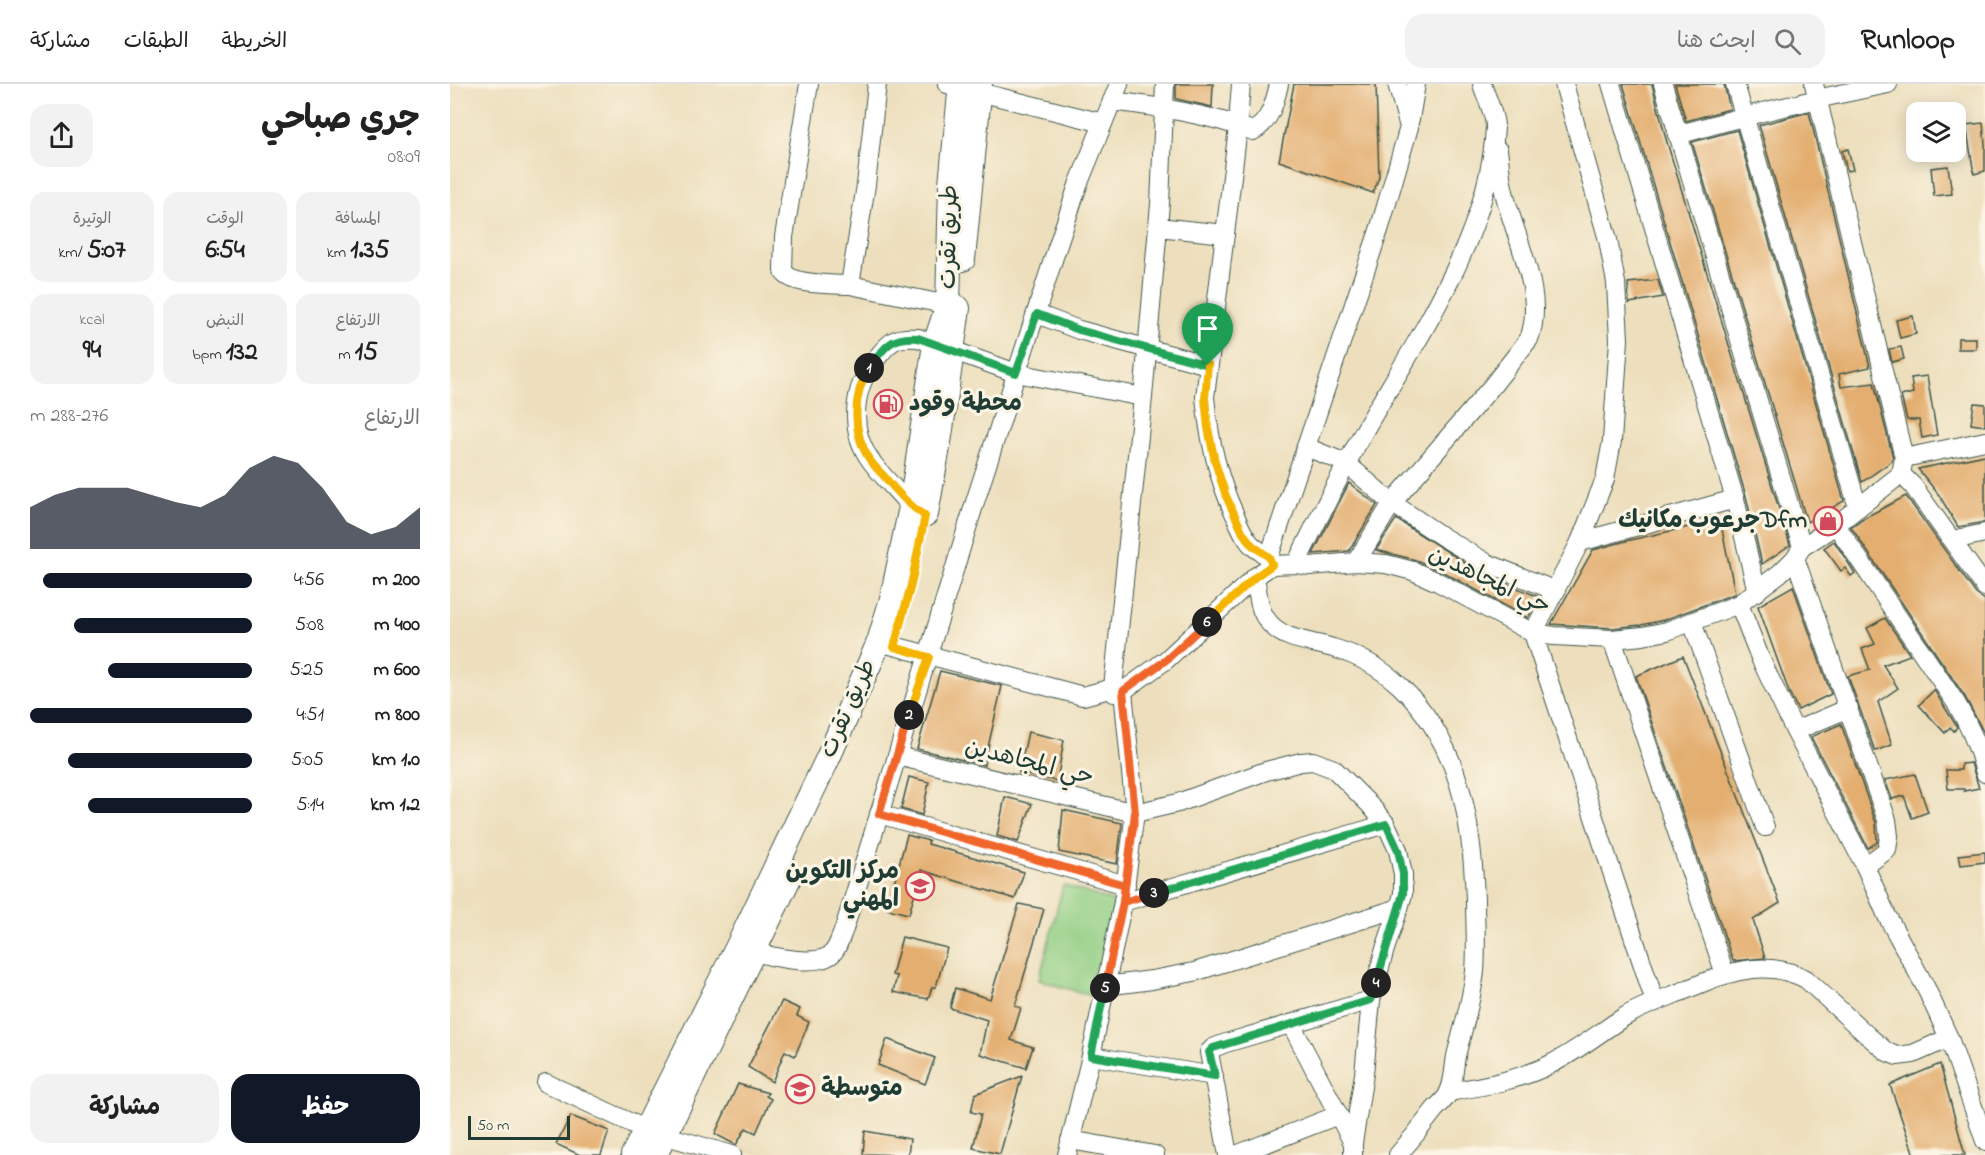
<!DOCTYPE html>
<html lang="ar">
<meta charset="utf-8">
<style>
body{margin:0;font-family:"Indie Flower","Playpen Sans Arabic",sans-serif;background:#f2f2f2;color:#222;direction:rtl;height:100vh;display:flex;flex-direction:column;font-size:22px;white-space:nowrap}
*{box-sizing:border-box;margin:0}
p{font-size:20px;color:#767676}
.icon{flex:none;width:33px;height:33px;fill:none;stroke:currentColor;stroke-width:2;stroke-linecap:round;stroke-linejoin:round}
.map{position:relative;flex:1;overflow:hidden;direction:ltr}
.drawer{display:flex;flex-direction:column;background:#fff;width:450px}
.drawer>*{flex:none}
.fabs{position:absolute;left:1456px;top:18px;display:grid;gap:12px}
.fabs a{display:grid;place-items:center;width:60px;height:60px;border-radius:12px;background:#fff;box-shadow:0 3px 15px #0003;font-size:30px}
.scale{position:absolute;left:18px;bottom:15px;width:102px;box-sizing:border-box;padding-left:6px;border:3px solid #1f3d34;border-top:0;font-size:16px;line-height:21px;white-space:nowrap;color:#1f3d34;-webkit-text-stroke:4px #fcf5e5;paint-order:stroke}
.pin{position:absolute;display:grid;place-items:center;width:51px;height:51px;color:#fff;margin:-62px -26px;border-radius:50% 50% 50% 0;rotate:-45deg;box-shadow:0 0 6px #0007}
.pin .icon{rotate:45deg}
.km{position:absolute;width:30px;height:30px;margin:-15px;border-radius:50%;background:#222;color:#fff;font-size:16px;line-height:30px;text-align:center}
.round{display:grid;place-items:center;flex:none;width:63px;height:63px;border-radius:18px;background:#f2f2f2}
.headline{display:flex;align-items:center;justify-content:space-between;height:102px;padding:0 30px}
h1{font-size:33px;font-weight:700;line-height:45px}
.figures{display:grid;grid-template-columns:repeat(3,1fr);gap:9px;height:102px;padding:6px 30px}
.figures div{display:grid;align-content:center;border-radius:15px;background:#f2f2f2;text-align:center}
.figures b{font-size:26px;font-weight:700}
.figures small{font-size:16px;font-weight:400}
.figures p{font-size:16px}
.chart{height:168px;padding:12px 30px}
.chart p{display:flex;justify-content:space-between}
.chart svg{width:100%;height:108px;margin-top:6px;fill:#111827;opacity:.7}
.action{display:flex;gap:12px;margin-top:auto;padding:12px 30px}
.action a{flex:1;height:69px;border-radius:18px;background:#111827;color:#fff;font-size:24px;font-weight:700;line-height:69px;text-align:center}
.action a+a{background:#f2f2f2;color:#222}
ul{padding:0 30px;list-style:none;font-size:20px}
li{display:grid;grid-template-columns:96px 72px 1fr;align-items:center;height:45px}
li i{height:15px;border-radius:8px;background:#111827}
header{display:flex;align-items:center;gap:36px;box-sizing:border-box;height:84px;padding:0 30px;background:#fff;border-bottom:2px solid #e0e0e0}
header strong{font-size:28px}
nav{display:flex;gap:33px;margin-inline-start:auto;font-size:21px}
.search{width:420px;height:54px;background:#f2f2f2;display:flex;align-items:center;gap:15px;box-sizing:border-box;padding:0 21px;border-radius:18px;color:#767676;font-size:22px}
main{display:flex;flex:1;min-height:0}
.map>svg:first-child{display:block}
.green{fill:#91ce83;stroke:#58865c;stroke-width:1.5}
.building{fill:#e3ae6f}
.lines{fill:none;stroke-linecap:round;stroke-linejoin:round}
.minor-casing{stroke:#3e5549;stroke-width:20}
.major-casing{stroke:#3e5549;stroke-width:26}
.minor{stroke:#fff;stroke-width:18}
.major{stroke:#fff;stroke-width:24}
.split-1-casing{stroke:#fff;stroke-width:12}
.split-2-casing{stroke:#fff;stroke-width:12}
.split-3-casing{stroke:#fff;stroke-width:12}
.split-4-casing{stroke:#fff;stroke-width:12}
.split-5-casing{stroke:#fff;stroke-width:12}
.split-6-casing{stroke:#fff;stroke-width:12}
.split-7-casing{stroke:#fff;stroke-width:12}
.split-1{stroke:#22a559;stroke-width:8}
.split-2{stroke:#f5b400;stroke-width:8}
.split-3{stroke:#f0652b;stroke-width:8}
.split-4{stroke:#22a559;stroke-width:8}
.split-5{stroke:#22a559;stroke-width:8}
.split-6{stroke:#f0652b;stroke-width:8}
.split-7{stroke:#f5b400;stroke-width:8}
.labels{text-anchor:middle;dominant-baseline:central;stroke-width:6;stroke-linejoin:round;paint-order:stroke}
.street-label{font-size:24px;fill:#1f3d34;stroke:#fcf5e5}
.poi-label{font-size:24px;font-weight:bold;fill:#1f3d34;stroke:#fcf5e5;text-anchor:start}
</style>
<header>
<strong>Runloop</strong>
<div class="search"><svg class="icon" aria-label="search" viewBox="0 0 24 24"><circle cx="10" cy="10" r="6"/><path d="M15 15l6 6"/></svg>ابحث هنا</div>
<nav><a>الخريطة</a><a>الطبقات</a><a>مشاركة</a></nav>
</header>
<main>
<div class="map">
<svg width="1535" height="1071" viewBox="0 0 1535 1071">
<rect width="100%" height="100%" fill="#fcf5e5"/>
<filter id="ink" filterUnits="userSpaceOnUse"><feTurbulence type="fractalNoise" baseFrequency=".0167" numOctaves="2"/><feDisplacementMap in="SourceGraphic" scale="12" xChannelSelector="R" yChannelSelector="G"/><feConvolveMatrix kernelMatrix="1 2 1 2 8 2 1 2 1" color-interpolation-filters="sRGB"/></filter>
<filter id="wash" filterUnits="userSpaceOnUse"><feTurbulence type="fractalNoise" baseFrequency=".008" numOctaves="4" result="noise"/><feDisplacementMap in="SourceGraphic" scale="24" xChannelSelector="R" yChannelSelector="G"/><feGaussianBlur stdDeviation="1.35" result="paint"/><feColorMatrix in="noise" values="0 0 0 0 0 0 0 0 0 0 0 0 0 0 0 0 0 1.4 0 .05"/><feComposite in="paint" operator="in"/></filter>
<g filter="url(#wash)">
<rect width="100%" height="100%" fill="#eddfbd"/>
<polygon class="green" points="613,801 666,818 644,913 589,896"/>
<g id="blocks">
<g class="building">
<polygon points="726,0 763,0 762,23 726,15"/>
<polygon points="844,0 926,0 929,93 923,109 829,77"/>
<polygon points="1173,0 1202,0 1216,55 1340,461 1312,480 1296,412"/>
<polygon points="1225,0 1274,0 1280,25 1236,37"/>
<polygon points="1359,28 1420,283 1389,290 1391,303 1424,299 1443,374 1442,377 1412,398 1309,41"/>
<polygon points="1533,39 1535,60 1535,87 1524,90 1516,41"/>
<polygon points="1287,46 1394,417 1357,438 1242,58"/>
<polygon points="1398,65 1403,86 1397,87 1392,67"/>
<polygon points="1498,82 1502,110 1484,112 1481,84"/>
<polygon points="1208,196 1213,213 1179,219 1178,199"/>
<polygon points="1463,232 1466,250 1450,254 1446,236"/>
<rect x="1508" y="254" width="18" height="11"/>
<polygon points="1451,263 1454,275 1442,278 1439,265"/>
<polygon points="1477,292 1487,351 1472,354 1469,336 1457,336 1451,312 1463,309 1461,294"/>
<polygon points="1524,319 1535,320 1535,342 1521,340"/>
<polygon points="1535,371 1535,438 1508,443 1489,411 1468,385"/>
<polygon points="899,399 927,421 899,467 863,470"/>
<polygon points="1456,412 1526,510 1535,516 1535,651 1515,613 1401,443 1412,435"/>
<polygon points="946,435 1031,489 1089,513 1078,534 993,488 966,476 926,466"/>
<polygon points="1270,436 1285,509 1284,510 1214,536 1191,541 1162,544 1101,540 1143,466 1176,457"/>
<polygon points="1384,457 1405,489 1401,492 1395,484 1391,487 1374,464"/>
<polygon points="1343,502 1381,610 1348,626 1339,608 1308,522"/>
<polygon points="1435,534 1460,571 1433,581 1448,604 1428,618 1442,661 1425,667 1398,592 1420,586 1412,565 1425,560 1417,544"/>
<polygon points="1233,572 1330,819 1303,836 1315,874 1283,877 1186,592"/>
<polygon points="490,587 552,602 534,681 467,665"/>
<polygon points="1484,606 1507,643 1504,647 1500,643 1495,649 1469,621"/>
<polygon points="1391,640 1426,739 1427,758 1418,764 1361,653"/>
<polygon points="578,648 614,656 607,697 569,689"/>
<polygon points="1521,679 1529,704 1514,707 1514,705 1498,705 1496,686 1511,686 1511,680"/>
<polygon points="1465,690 1478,728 1462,734 1454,712 1442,715 1435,696"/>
<polygon points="459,693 479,698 472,731 451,725"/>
<polygon points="555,713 582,720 568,758 547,752"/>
<polygon points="613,726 672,739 667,780 609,768"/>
<polygon points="457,751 479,757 478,760 574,788 565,815 471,786 459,830 437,825"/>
<polygon points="1535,768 1535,778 1511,781 1509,771"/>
<polygon points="569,820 594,825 565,922 571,924 561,956 583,963 576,984 530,970 537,936 500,924 505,904 540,915"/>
<polygon points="452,853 497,864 486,903 482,903 478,915 443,908 447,892 442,891"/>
<polygon points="332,917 350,925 347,932 359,938 345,972 335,967 322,998 298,983"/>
<polygon points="437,955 485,974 475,1000 428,981"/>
<polygon points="1490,980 1515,1071 1464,1071 1440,1001"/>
<polygon points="572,992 550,1070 523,1064 531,1030 521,1028 525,1010"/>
<polygon points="288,1000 318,1009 316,1012 321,1015 306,1049 296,1044 286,1061 265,1050"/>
<polygon points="121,1032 159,1047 151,1071 130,1071 106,1060"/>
<polygon points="415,1047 460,1055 458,1071 413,1070"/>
</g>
</g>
</g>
<g filter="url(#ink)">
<use href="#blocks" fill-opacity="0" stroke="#3e5549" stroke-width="1.5"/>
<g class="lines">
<g class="minor-casing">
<g id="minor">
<path d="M359 0 334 153 333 187C342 202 383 200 400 201"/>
<polyline points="427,0 416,101 400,201 498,221"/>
<polyline points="497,0 653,39"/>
<path d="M791 0 787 52 755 313C759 355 767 393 785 431 789 441 793 451 800 459 805 465 813 469 819 473"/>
<polyline points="1114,0 1158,156 1166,199 1169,256 1162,357 1155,395 1130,458 1083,549 1205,918"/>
<polyline points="1161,0 1285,415 1307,508"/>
<polyline points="1213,0 1352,463"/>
<polyline points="1285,0 1408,424"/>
<polyline points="1364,0 1454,374 1451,390 1463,402 1535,503"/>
<path d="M662 17C709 23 758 30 803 47 820 38 825 18 829 0"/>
<polyline points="960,35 966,0"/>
<path d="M1227 51C1297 31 1367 14 1438 0"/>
<polyline points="708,143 775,150"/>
<polyline points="587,230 629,246 758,281"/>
<polyline points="856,363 896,379 942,419 993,453 1037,479 1106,507"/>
<polyline points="1454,374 1535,357"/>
<path d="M467 427 461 423C448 408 433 393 421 377 398 346 403 303 426 275 440 257 445 252 468 254L566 289 693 313"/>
<path d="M1386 441 1506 619C1520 642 1529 663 1535 689"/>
<polyline points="1503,456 1535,449"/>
<polyline points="1130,458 1285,415"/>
<polyline points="1345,474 1437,736 1439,752 1437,766 1415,782"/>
<path d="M906 478 942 419 1043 301 1079 255C1097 208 1062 150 1053 103 1050 91 1050 78 1048 66"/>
<path d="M846 480C869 433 892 387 917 342 969 252 1040 150 1045 43 1045 30 1036 13 1032 0"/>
<polyline points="822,481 819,473 930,143 959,43 947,0"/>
<path d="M805 493C808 507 808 524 817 536 832 557 861 557 883 564 907 571 931 584 950 602 1010 659 1022 735 1025 815 1025 839 1027 863 1025 887 1022 916 1013 944 1006 972 1004 983 1004 997 999 1008 997 1014 990 1020 985 1025 973 1041 961 1056 948 1071"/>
<polyline points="1289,520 1311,576 1345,647 1415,782 1437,832 1475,902 1499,954 1535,1057"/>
<polyline points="1242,538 1315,743"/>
<polyline points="1162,555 1275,890"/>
<polyline points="429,558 633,612 663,604"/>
<polyline points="663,604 664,609 673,607 716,576 805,493 822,481 846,480 860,482 906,478 936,480 963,487 988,498 1083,549 1104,552 1162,555 1193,552 1217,547 1289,520 1330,489 1345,474 1352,463 1386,441 1451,390"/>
<polyline points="663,604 693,313 710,120 715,0"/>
<polyline points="1345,647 1399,624"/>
<polyline points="447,672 685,729 728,719 816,687 851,678 863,677 884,685 920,721 936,740 948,766 953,790 953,810 949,824 935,865 921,916 914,990 903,1059 903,1071"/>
<polyline points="429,730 676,801"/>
<polyline points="673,818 936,740"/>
<path d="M292 864C311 871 358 882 377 873 387 869 390 854 394 845L525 418 603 176 628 101 669 0"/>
<polyline points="655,902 702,896 744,888 949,824"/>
<polyline points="841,940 903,1059"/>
<polyline points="641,972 764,992"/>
<polyline points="96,999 196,1046 282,1071"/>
<path d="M999 1008C1033 1002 1070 996 1101 980 1127 967 1149 949 1174 933 1192 922 1213 915 1233 907 1273 890 1313 873 1356 895L1417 951 1437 968 1447 972 1463 970 1499 954"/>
<polyline points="620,1056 705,1071"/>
<polyline points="617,1071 641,972 673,818 685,729 673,607"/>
<polyline points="778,1071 759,968 763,964 776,959 921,916"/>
<polyline points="786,1071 888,1031"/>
</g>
</g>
<g class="major-casing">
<g id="major">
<polyline points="513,175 530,0"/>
<polyline points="476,430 490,352 508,224"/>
<polyline points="183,1071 288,862 378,674 429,558 442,515 461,423 485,260 498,221 501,100 511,0"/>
<polyline points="205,1071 340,792"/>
</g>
</g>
<use href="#minor" class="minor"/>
<use href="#major" class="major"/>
</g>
</g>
<g class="lines" filter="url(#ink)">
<g class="split-1-casing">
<path id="split-1" d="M419 284C434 263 441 252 468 254L566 289 587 230 629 246 758 281"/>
</g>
<g class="split-2-casing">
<path id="split-2" d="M419 284C402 312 402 349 420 376 425 384 433 390 438 397 450 411 460 422 475 432L461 501 444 563 479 573 459 631"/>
</g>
<g class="split-3-casing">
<polyline id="split-3" points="459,631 429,730 675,801 673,818 704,809"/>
</g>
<g class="split-4-casing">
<polyline id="split-4" points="704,809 936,740 948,766 953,790 953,810 926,899"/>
</g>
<g class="split-5-casing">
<polyline id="split-5" points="655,904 641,972 765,992 759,968 763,964 921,916 926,899"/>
</g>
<g class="split-6-casing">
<polyline id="split-6" points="655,904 673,818 685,729 673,607 716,576 757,538"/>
</g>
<g class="split-7-casing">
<polyline id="split-7" points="757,538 805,493 822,481 819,473 802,461 793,449 776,412 765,378 758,344 755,314 758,281"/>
</g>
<use href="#split-1" class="split-1"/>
<use href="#split-2" class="split-2"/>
<use href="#split-3" class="split-3"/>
<use href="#split-4" class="split-4"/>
<use href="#split-5" class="split-5"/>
<use href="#split-6" class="split-6"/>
<use href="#split-7" class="split-7"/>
</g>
<defs>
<g id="fuel-ring" transform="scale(1.5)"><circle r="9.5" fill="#fcf5e5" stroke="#d1495b" stroke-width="1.5"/><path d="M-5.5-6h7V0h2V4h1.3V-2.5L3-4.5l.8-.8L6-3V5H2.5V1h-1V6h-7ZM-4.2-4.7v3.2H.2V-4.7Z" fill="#d1495b"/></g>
<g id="shop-ring" transform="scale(1.5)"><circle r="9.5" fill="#fcf5e5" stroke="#d1495b" stroke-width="1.5"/><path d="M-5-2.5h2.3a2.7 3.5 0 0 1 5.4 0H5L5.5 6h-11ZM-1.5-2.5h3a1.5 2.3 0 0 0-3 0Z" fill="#d1495b"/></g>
<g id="university-ring" transform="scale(1.5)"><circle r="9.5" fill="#fcf5e5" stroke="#d1495b" stroke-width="1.5"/><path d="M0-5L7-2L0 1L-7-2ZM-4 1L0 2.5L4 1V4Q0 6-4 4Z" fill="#d1495b"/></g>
<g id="school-ring" transform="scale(1.5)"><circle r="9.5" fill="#fcf5e5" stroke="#d1495b" stroke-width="1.5"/><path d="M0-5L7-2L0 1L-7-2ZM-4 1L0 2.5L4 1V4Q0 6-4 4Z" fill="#d1495b"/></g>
</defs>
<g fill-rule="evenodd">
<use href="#fuel-ring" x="438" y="320"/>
<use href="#shop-ring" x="1378" y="437"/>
<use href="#university-ring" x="470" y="802"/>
<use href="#school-ring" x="350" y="1005"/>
</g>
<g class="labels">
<g class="street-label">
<text transform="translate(500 153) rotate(-89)">طريق تقرت</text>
<text transform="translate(1039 497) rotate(25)">حي المجاهدين</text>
<text transform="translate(399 625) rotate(-66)">طريق تقرت</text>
<text transform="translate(579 679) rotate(14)">حي المجاهدين</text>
</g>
<g class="poi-label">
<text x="459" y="320">محطة وقود</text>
<text x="1357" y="437" text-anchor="end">جرعوب مكانيكDfm</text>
<text x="449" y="788" text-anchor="end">مركز التكوين<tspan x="449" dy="28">المهني</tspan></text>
<text x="371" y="1005">متوسطة</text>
</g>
</g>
</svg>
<div class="fabs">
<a><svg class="icon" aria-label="layers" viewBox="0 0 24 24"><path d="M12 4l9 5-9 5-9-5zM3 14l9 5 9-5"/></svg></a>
</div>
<div class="scale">50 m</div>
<div class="pin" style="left:758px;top:281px;background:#1e9e55"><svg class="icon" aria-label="arrive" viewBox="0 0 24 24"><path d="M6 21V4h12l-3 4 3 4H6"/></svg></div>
<b class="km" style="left:419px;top:284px">1</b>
<b class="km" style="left:459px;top:631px">2</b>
<b class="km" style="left:704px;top:809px">3</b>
<b class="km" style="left:926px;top:899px">4</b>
<b class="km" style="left:655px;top:904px">5</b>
<b class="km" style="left:757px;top:538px">6</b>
</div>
<section class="drawer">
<div class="headline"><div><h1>جري صباحي</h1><p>08:09</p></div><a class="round"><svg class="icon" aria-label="share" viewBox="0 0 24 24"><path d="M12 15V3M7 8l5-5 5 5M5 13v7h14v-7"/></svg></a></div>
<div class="figures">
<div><p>المسافة</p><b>1.35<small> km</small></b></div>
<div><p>الوقت</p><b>6:54</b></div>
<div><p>الوتيرة</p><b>5:07<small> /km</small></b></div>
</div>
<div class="figures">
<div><p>الارتفاع</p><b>15<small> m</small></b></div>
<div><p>النبض</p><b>132<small> bpm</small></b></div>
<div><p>kcal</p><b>94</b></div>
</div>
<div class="chart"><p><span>الارتفاع</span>276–288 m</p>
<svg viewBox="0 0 160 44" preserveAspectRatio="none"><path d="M0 44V27L10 22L20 19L30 19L40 19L50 22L60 25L70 27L80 22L90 11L100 6L110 9L120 19L130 33L140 38L150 35L160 27V44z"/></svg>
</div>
<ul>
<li><b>200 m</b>4:56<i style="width:94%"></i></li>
<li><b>400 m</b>5:08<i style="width:80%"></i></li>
<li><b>600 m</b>5:25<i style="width:65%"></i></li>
<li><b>800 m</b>4:51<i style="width:100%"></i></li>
<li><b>1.0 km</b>5:05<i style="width:83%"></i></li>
<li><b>1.2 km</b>5:14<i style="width:74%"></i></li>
</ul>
<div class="action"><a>حفظ</a><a>مشاركة</a></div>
</section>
</main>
